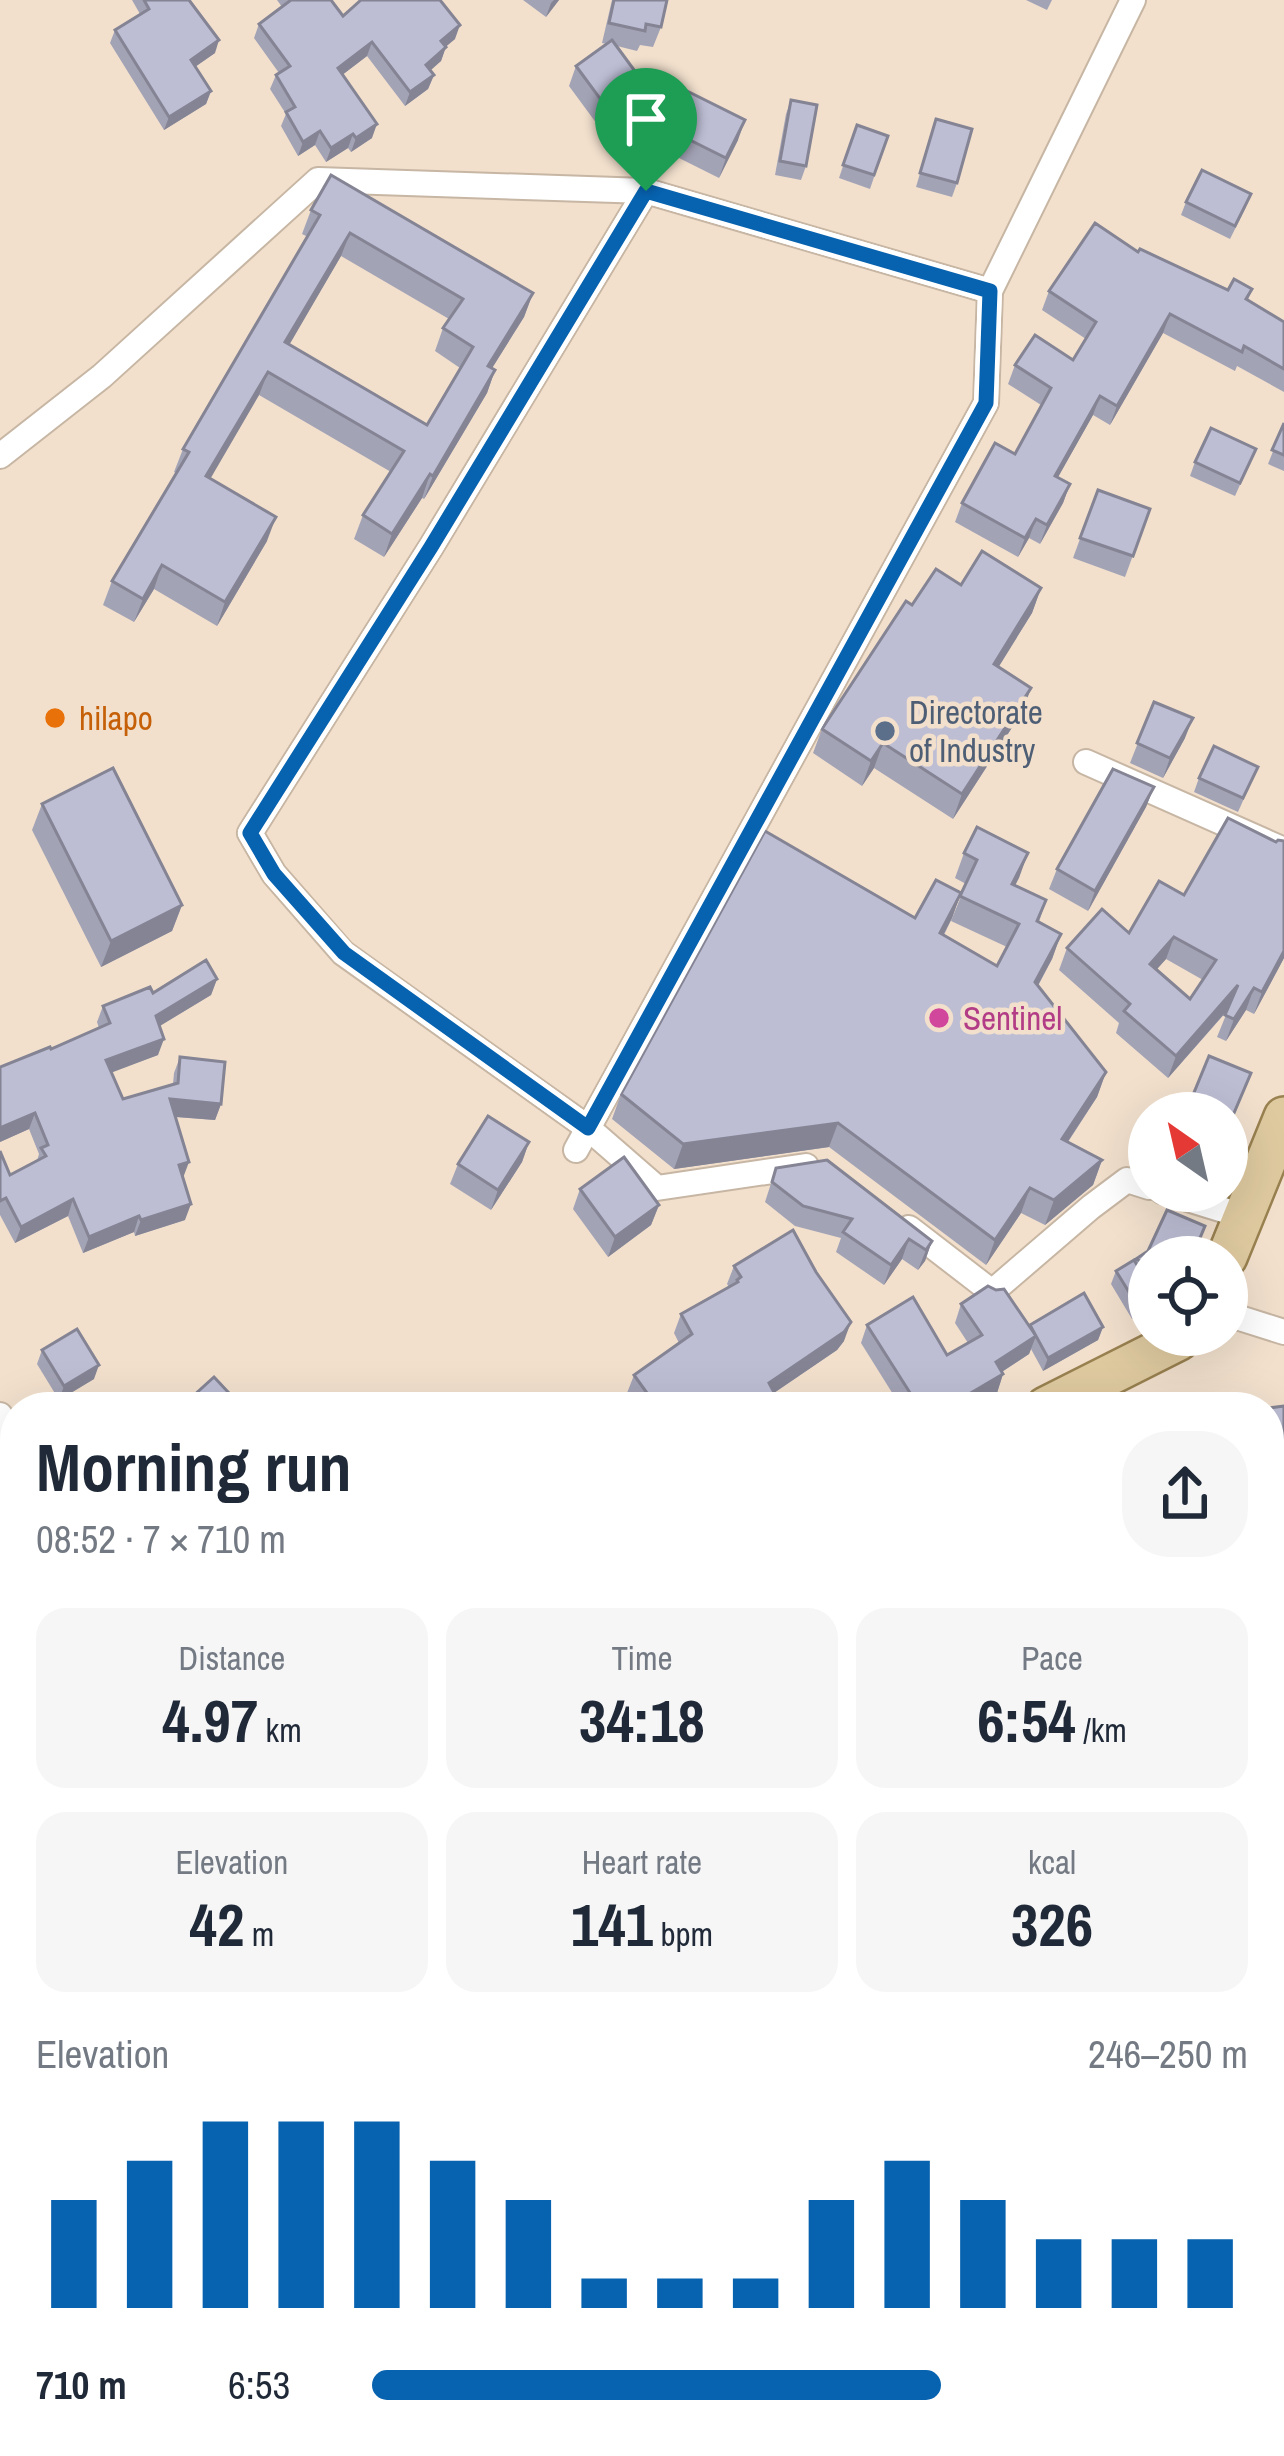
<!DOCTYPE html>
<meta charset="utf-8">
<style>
body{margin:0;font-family:"Archivo Narrow",sans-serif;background:#f6f6f7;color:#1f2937;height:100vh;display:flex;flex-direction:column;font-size:45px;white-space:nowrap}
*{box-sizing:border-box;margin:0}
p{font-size:39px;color:#747a83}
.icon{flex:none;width:66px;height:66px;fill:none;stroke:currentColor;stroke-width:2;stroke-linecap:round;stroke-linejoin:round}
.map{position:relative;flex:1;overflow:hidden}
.panel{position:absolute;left:0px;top:1392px;width:1284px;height:1065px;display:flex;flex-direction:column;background:#fff;border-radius:48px 48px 0 0;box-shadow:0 12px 48px #0002}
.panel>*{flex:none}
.needle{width:78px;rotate:326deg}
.tools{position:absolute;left:1128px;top:1092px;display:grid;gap:24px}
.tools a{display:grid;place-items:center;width:120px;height:120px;border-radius:50%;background:#fff;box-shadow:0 12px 48px #0002;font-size:60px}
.pin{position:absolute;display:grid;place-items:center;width:102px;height:102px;color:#fff;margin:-123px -51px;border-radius:50% 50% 50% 0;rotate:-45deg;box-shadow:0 0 12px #0007}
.pin .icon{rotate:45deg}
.round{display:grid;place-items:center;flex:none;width:126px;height:126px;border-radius:48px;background:#f6f6f7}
.head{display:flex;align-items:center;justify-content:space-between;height:204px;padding:0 36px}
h1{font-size:66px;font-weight:700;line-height:90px}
.figures{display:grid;grid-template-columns:repeat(3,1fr);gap:18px;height:204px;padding:12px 36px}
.figures div{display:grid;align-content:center;border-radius:30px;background:#f6f6f7;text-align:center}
.figures b{font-size:60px;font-weight:700}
.figures small{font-size:33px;font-weight:400}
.figures p{font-size:33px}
.chart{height:336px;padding:24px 36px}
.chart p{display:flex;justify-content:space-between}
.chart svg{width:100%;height:216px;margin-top:12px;stroke:#0762af;stroke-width:6}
ul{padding:0 36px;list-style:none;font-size:39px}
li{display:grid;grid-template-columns:192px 144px 1fr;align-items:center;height:90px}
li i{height:30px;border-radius:15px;background:#0762af}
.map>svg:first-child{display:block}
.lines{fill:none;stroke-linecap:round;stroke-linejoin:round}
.minor-casing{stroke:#c7b6a3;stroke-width:28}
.primary-casing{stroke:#998150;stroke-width:44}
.trunk-casing{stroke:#998150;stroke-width:44}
.minor{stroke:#fff;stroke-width:24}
.primary{stroke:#dfcaa0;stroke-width:39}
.trunk{stroke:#d4b880;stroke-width:39}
.wall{fill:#a3a3b6;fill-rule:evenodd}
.shaded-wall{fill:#848494}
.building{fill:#bdbdd4;stroke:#848494;stroke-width:3;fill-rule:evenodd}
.route-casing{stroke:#fff;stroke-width:24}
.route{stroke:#0762af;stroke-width:15}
.food-dot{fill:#e8710a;stroke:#f2e0cd;stroke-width:4.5}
.service-dot{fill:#5c6f8a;stroke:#f2e0cd;stroke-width:4.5}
.hotel-dot{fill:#d1479c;stroke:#f2e0cd;stroke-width:4.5}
.labels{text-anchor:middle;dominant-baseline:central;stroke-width:9;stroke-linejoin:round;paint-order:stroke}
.service-label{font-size:33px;fill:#4e5e75;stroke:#f2e0cd;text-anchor:start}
.food-label{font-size:33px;fill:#c56008;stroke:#f2e0cd;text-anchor:start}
.hotel-label{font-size:33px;fill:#b23c85;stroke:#f2e0cd;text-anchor:start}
</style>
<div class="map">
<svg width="1284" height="2456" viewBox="0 0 1284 2456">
<rect width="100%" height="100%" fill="#f2e0cd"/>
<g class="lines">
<g class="minor-casing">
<g id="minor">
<polyline points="646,191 431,547 250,833 274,874 343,953 588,1128 657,1188 806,1166"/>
<polyline points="0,456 102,376 318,180 646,191 990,291"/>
<polyline points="1086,762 1284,850"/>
<polyline points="576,1150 986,403 990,291 1133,0"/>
<polyline points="1162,1191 1243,1216"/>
<polyline points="909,1228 992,1292 1091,1207 1127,1180 1149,1187"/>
<polyline points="1227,1314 1284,1332"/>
<polyline points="0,1415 15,1441"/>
<polyline points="1269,1846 1284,1841"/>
<polyline points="0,1978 15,1968"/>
<polyline points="1269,2123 1284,2147"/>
<polyline points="0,2342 15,2363"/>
<polyline points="74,2442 84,2456"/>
<polyline points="535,2456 537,2442"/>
</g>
</g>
<g class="primary-casing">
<g id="primary">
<polyline points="1227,1257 1284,1117"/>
<polyline points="1046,1407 1179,1340 1183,1335"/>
</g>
</g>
<g class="trunk-casing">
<g id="trunk">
<polyline points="0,1644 15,1646"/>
<polyline points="404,2442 408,2456"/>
</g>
</g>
<use href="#minor" class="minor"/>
<use href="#primary" class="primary"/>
<use href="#trunk" class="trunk"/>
</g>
<g class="wall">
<polygon points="132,0 189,0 215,53 195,67 211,91 206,104 164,130 110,43 115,30 140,14"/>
<polygon points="277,0 331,0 343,16 455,39 446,46 441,61 430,70 434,75 428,89 405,106 367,56 342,75 372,138 351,152 348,148 326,162 315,145 298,156 281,126 286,114 270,89 276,75 279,73 254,38 259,24 282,7"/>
<polygon points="523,0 559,0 546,17"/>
<polygon points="612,0 667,0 661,27 653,47 640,45 637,51 617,46 644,113 608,139 569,86 576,66 607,44 602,43"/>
<polygon points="1026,0 1052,0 1047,10"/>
<polygon points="791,100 806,166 801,180 775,175 786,114"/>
<polygon points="936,119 957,183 952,197 916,187"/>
<polygon points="857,125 888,136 870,189 839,178"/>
<polygon points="668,129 738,140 719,178 661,149"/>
<polygon points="1186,202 1246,207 1230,239 1181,215"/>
<path d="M311 210 533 293 524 317 492 368 495 370 487 393 424 499 422 498 384 557 354 539 363 515 391 472 259 395 210 478 267 541 217 626 154 589 134 622 103 605 112 581 176 473 174 472 183 449 308 237 302 234ZM341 256 449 319 443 328 435 351 460 368 427 425 289 344Z"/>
<polygon points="1138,252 1228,290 1252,289 1248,300 1284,322 1284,392 1237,366 1235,371 1163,333 1110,425 1093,415 1058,477 1070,484 1063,503 1040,544 1029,538 1018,557 955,522 962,503 1015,454 1041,405 1008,384 1015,365 1073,360 1086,339 1042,310 1049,291"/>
<polygon points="1284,423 1284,471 1268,464"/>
<polygon points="1256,449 1235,496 1190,476 1195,462"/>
<polygon points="1098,490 1150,509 1125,577 1073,558"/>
<polygon points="961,585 1041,588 1032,613 998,667 1031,688 1022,712 953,819 874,768 862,786 813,753 822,729 912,605"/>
<polygon points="1154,702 1185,738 1163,778 1130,763"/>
<polygon points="1258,767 1238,812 1194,792 1199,778"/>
<polygon points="1154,787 1146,807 1088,911 1049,889 1057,869"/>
<polygon points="42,804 182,905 172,931 101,967 32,830"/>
<polygon points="964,853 1028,853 1015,885 1046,900 1039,922 1061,934 1052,959 1038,986 1106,1072 1097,1097 1068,1142 1102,1160 1093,1185 1045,1225 1021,1213 986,1265 829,1147 674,1169 612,1119 621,1094 915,918 961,893 952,918 944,935 997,966 1007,947 951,921 966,884 955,878"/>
<path d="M1159 881 1284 958 1254 1014 1246 1010 1226 1041 1217 1037 1228 1010 1168 1078 1116 1033 1119 1023 1059 970 1067 948 1129 933ZM1166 959 1203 980 1190 999 1156 970Z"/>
<polygon points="217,979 211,995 159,1026 158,1055 111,1072 123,1099 173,1084 174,1073 180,1057 221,1104 215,1120 175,1117 183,1178 185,1220 135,1236 134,1232 83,1253 68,1216 15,1243 0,1215 0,1151 10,1175 37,1161 39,1154 29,1129 0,1142 0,1067 51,1049 99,1028 97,1022 103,1006"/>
<polygon points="1149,1131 1149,1170 1138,1166"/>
<polygon points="529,1142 522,1162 491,1210 450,1184 458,1164"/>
<polygon points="776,1168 932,1241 925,1261 918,1270 902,1259 884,1285 836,1252 841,1238 795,1226 765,1202"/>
<polygon points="580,1189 659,1205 651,1225 608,1257 573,1209"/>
<polygon points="1149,1257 1149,1280 1146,1279 1149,1285 1132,1319 1111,1284 1116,1271 1136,1259"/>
<polygon points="734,1266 844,1341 837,1350 774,1393 782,1407 637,1407 627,1393 634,1375 679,1343 674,1333 681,1314 729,1287 727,1284"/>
<polygon points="961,1304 1029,1326 1103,1327 1098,1340 1043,1371 1031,1349 1029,1354 1002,1372 1003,1374 997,1393 972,1407 901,1407 861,1343 867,1325 947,1355 968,1343 955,1323"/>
<polygon points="42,1350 94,1379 59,1400 37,1364"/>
<polygon points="1269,1408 1284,1624 1269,1626"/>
<polygon points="1269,2032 1284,2092 1269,2099"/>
<polygon points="655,2442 712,2442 719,2456 656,2456 652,2449"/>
<polygon points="796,2442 873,2442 877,2455 800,2456"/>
<polygon points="140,2445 199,2456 136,2456"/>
</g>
<g class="shaded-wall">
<polygon points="554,0 559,0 546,17 551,3"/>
<polygon points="460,25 455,39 436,55 441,41"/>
<polygon points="219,40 215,53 186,73 191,60"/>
<polygon points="372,42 367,56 333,82 338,68"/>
<polygon points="446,47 441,61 421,79 426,65"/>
<polygon points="434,75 428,89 405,106 410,92"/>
<polygon points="211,91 206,104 164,130 169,117"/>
<polygon points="651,93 644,113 608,139 615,119"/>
<polygon points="745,120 738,140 719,178 726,158"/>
<polygon points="377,124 372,138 351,152 356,138"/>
<polygon points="320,131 315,145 298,156 303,142"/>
<polygon points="353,134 348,148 326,162 331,148"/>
<polygon points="350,233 341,256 277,366 285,342"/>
<polygon points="533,293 524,317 479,389 488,366"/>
<polygon points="1170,314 1163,333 1110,425 1117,406"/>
<polygon points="495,370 487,393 424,499 433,476"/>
<polygon points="268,372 259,395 198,500 206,476"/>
<polygon points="1100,396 1093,415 1048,495 1055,476"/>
<polygon points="430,474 422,498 384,557 392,534"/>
<polygon points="1070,484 1063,503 1040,544 1047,525"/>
<polygon points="276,517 267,541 217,626 225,602"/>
<polygon points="1036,519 1029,538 1018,557 1025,538"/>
<polygon points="162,565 154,589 134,622 143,599"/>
<polygon points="1041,588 1032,613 985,689 994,664"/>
<polygon points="1031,688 1022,712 953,819 962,794"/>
<polygon points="1193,718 1185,738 1163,778 1170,758"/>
<polygon points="883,743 874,768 862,786 871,761"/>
<polygon points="1154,787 1146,807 1088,911 1095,891"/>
<polygon points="1028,853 1019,878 1003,909 1012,884"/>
<polygon points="961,893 952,918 931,958 940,933"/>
<polygon points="182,905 172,931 101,967 111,941"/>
<polygon points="1061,934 1052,959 1026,1007 1035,982"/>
<polygon points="1174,937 1166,959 1142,986 1150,964"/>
<polygon points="1284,951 1284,958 1254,1014 1262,992"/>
<polygon points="217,979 211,995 150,1032 156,1016"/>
<polygon points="1238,985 1230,1007 1168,1078 1176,1056"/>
<polygon points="1254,988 1246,1010 1226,1041 1234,1019"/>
<polygon points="164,1039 158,1055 100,1077 106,1060"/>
<polygon points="1106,1072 1097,1097 1053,1164 1062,1139"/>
<polygon points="170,1099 221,1104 215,1120 165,1116"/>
<polygon points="35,1113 29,1129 0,1142 0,1128"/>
<polygon points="838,1123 829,1147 674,1169 683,1144"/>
<polygon points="529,1142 522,1162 491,1210 498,1190"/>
<polygon points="1102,1160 1093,1185 1045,1225 1054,1200"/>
<polygon points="189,1162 183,1178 179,1165"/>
<polygon points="1030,1188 1021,1213 986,1265 995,1240"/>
<polygon points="73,1199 68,1216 15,1243 21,1227"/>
<polygon points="191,1204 185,1220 135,1236 141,1220"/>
<polygon points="659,1205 651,1225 608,1257 615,1237"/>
<polygon points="139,1216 134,1232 83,1253 89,1237"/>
<polygon points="909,1239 902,1259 884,1285 891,1265"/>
<polygon points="932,1241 925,1261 918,1270 926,1250"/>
<polygon points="1149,1298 1149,1309 1132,1319 1137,1305"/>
<polygon points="851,1322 844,1341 837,1350 762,1401 769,1383"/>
<polygon points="1103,1327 1098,1340 1043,1371 1048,1358"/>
<polygon points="1036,1336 1029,1354 989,1380 996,1362"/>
<polygon points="99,1365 94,1379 59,1400 64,1386"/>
<polygon points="1003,1374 997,1393 972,1407 947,1407"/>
<polygon points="1284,1601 1284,1624 1269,1626 1269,1603"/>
<polygon points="15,1939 15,1949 0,1958 0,1948"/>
<polygon points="1284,2077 1284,2092 1269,2099 1275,2082"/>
<polygon points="1280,2141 1273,2159 1269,2162 1269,2148"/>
<polygon points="1284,2223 1284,2235 1269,2240 1269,2228"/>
<polygon points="591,2442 619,2442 588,2448"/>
<polygon points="45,2443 40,2456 26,2456"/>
</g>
<g class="building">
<polygon points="144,0 189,0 219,40 191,60 211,91 169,117 115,30 149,9"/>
<polygon points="291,0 331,0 343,16 361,0 440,0 460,25 441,41 446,47 426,65 434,75 410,92 372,42 338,68 377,124 356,138 353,134 331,148 320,131 303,142 286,112 295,107 276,75 290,66 259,24"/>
<polygon points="614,0 667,0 661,27 646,24 645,31 609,23"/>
<polygon points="612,40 651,93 615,119 576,66"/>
<polygon points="687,91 745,120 726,158 668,129"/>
<polygon points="791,100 817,105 806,166 780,161"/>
<polygon points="936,119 972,129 957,183 920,173"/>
<polygon points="857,125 888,136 874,175 843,165"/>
<polygon points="1202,170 1251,194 1235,226 1186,202"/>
<path d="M331 175 533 293 488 366 495 370 433 476 430 474 392 534 363 515 404 451 268 372 206 476 276 517 225 602 162 565 143 599 112 581 189 452 183 449 320 215 311 210ZM350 233 463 299 443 328 473 347 427 425 285 342Z"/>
<polygon points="1095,223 1138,252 1140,249 1228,290 1234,279 1252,289 1246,299 1284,322 1284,369 1244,346 1242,352 1170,314 1117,406 1100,396 1055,476 1070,484 1047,525 1036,519 1025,538 962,503 995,443 1015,454 1051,388 1015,365 1035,335 1073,360 1096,322 1049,291"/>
<polygon points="1284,423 1284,455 1272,450"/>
<polygon points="1211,428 1256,449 1240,483 1195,462"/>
<polygon points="1098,490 1150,509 1133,556 1080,538"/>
<polygon points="982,551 1041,588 994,664 1031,688 962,794 883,743 871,761 822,729 906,601 912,605 936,569 961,585"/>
<polygon points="1154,702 1193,718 1170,758 1137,743"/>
<polygon points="1214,746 1258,767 1243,798 1199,778"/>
<polygon points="113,768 182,905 111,941 42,804"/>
<polygon points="1113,769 1154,787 1095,891 1057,869"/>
<path d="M1228 818 1276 842 1278 840 1284 841V951L1262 992 1254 988 1234 1019 1225 1015 1238 985 1176 1056 1124 1011 1130 1004 1067 948 1102 909 1129 933 1159 881 1184 895ZM1174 937 1216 960 1190 999 1150 964Z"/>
<polygon points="977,827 1028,853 1012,884 1046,900 1037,921 1061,934 1035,982 1106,1072 1062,1139 1102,1160 1054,1200 1030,1188 995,1240 838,1123 683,1144 621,1094 765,831 915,918 936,880 961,893 940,933 997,966 1019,924 960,896 977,860 964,853"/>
<polygon points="206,960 217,979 156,1016 164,1039 106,1060 123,1099 178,1083 180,1057 225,1062 221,1104 170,1099 189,1162 179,1165 191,1204 141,1220 139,1216 89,1237 73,1199 21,1227 6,1198 0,1201 0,1151 10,1175 46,1156 41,1148 48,1145 35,1113 0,1128 0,1067 50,1047 51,1049 110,1023 103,1006 150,987 153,993"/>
<polygon points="1209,1056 1251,1073 1231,1120 1227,1119 1227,1113 1155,1113 1158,1104 1186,1112"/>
<polygon points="488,1116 529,1142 498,1190 458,1164"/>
<polygon points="624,1157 659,1205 615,1237 580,1189"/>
<polygon points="827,1160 932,1241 926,1250 909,1239 891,1265 843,1232 852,1219 803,1206 772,1182 776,1168"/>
<polygon points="1167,1210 1205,1226 1192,1257 1149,1257 1149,1265 1136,1259 1148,1251"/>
<polygon points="793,1230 816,1272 851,1322 844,1332 769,1383 782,1407 657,1407 634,1375 692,1334 681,1314 738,1282 737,1280 741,1277 734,1266"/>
<polygon points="1134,1260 1149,1285 1149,1298 1137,1305 1116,1271"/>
<polygon points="988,1286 996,1290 1004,1289 1036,1336 996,1362 1003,1374 947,1407 919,1407 867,1325 913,1297 947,1355 982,1335 961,1304"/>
<polygon points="1084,1293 1103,1327 1048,1358 1030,1325"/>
<polygon points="77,1329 99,1365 64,1386 42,1350"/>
<polygon points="214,1377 242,1407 181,1407"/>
<polygon points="1284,1406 1284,1601 1269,1603 1269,1576 1277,1575 1269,1498 1269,1408"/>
<polygon points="2,1520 4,1565 0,1565 0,1521"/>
<polygon points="0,1878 15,1899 15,1939 0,1948"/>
<polygon points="1284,2025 1284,2077 1275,2082 1269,2069 1269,2032"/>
<polygon points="1269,2123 1280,2141 1269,2148"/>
<polygon points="1284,2193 1284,2223 1269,2228 1269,2198"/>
<polygon points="0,2379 15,2400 15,2442 45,2443 26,2456 0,2456"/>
<polygon points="144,2442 192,2442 200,2454 197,2456 147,2456 140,2445"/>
<polygon points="661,2442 712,2442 719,2456 659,2456 666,2452"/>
<polygon points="806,2442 873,2442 877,2455 810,2456"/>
</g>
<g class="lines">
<g class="route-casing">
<polygon id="route" points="646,191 990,291 986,403 588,1128 344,953 274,874 250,833 431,547"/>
</g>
<use href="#route" class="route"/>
</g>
<circle class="food-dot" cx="55" cy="718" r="12"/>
<circle class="service-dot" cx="885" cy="731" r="12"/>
<circle class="hotel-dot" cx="939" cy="1018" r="12"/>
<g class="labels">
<g class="service-label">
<text x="909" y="712">Directorate<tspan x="909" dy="38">of Industry</tspan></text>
</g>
<g class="food-label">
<text x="79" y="718">hilapo</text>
</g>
<g class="hotel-label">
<text x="963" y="1018">Sentinel</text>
</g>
</g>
</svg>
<div class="tools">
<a><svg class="needle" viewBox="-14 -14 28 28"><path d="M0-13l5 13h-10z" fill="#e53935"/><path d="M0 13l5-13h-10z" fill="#747a83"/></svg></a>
<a><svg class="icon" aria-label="locate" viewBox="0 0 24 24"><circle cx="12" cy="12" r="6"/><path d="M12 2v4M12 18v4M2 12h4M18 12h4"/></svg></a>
</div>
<div class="pin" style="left:646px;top:191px;background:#1e9e55"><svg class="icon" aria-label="arrive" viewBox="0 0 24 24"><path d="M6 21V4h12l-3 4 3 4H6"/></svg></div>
<section class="panel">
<div class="head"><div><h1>Morning run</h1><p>08:52 · 7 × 710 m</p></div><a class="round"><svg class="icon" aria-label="share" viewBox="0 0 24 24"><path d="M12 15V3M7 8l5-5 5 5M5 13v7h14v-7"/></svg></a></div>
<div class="figures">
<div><p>Distance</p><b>4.97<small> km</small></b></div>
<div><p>Time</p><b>34:18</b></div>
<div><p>Pace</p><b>6:54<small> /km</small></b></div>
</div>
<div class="figures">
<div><p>Elevation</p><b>42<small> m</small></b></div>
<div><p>Heart rate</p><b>141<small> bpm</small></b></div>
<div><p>kcal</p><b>326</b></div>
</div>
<div class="chart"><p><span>Elevation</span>246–250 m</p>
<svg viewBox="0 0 160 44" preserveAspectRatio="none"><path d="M5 44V22M15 44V14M25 44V6M35 44V6M45 44V6M55 44V14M65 44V22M75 44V38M85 44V38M95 44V38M105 44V22M115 44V14M125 44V22M135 44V30M145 44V30M155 44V30"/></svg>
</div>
<ul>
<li><b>710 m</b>6:53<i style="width:65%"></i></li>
</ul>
</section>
</div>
